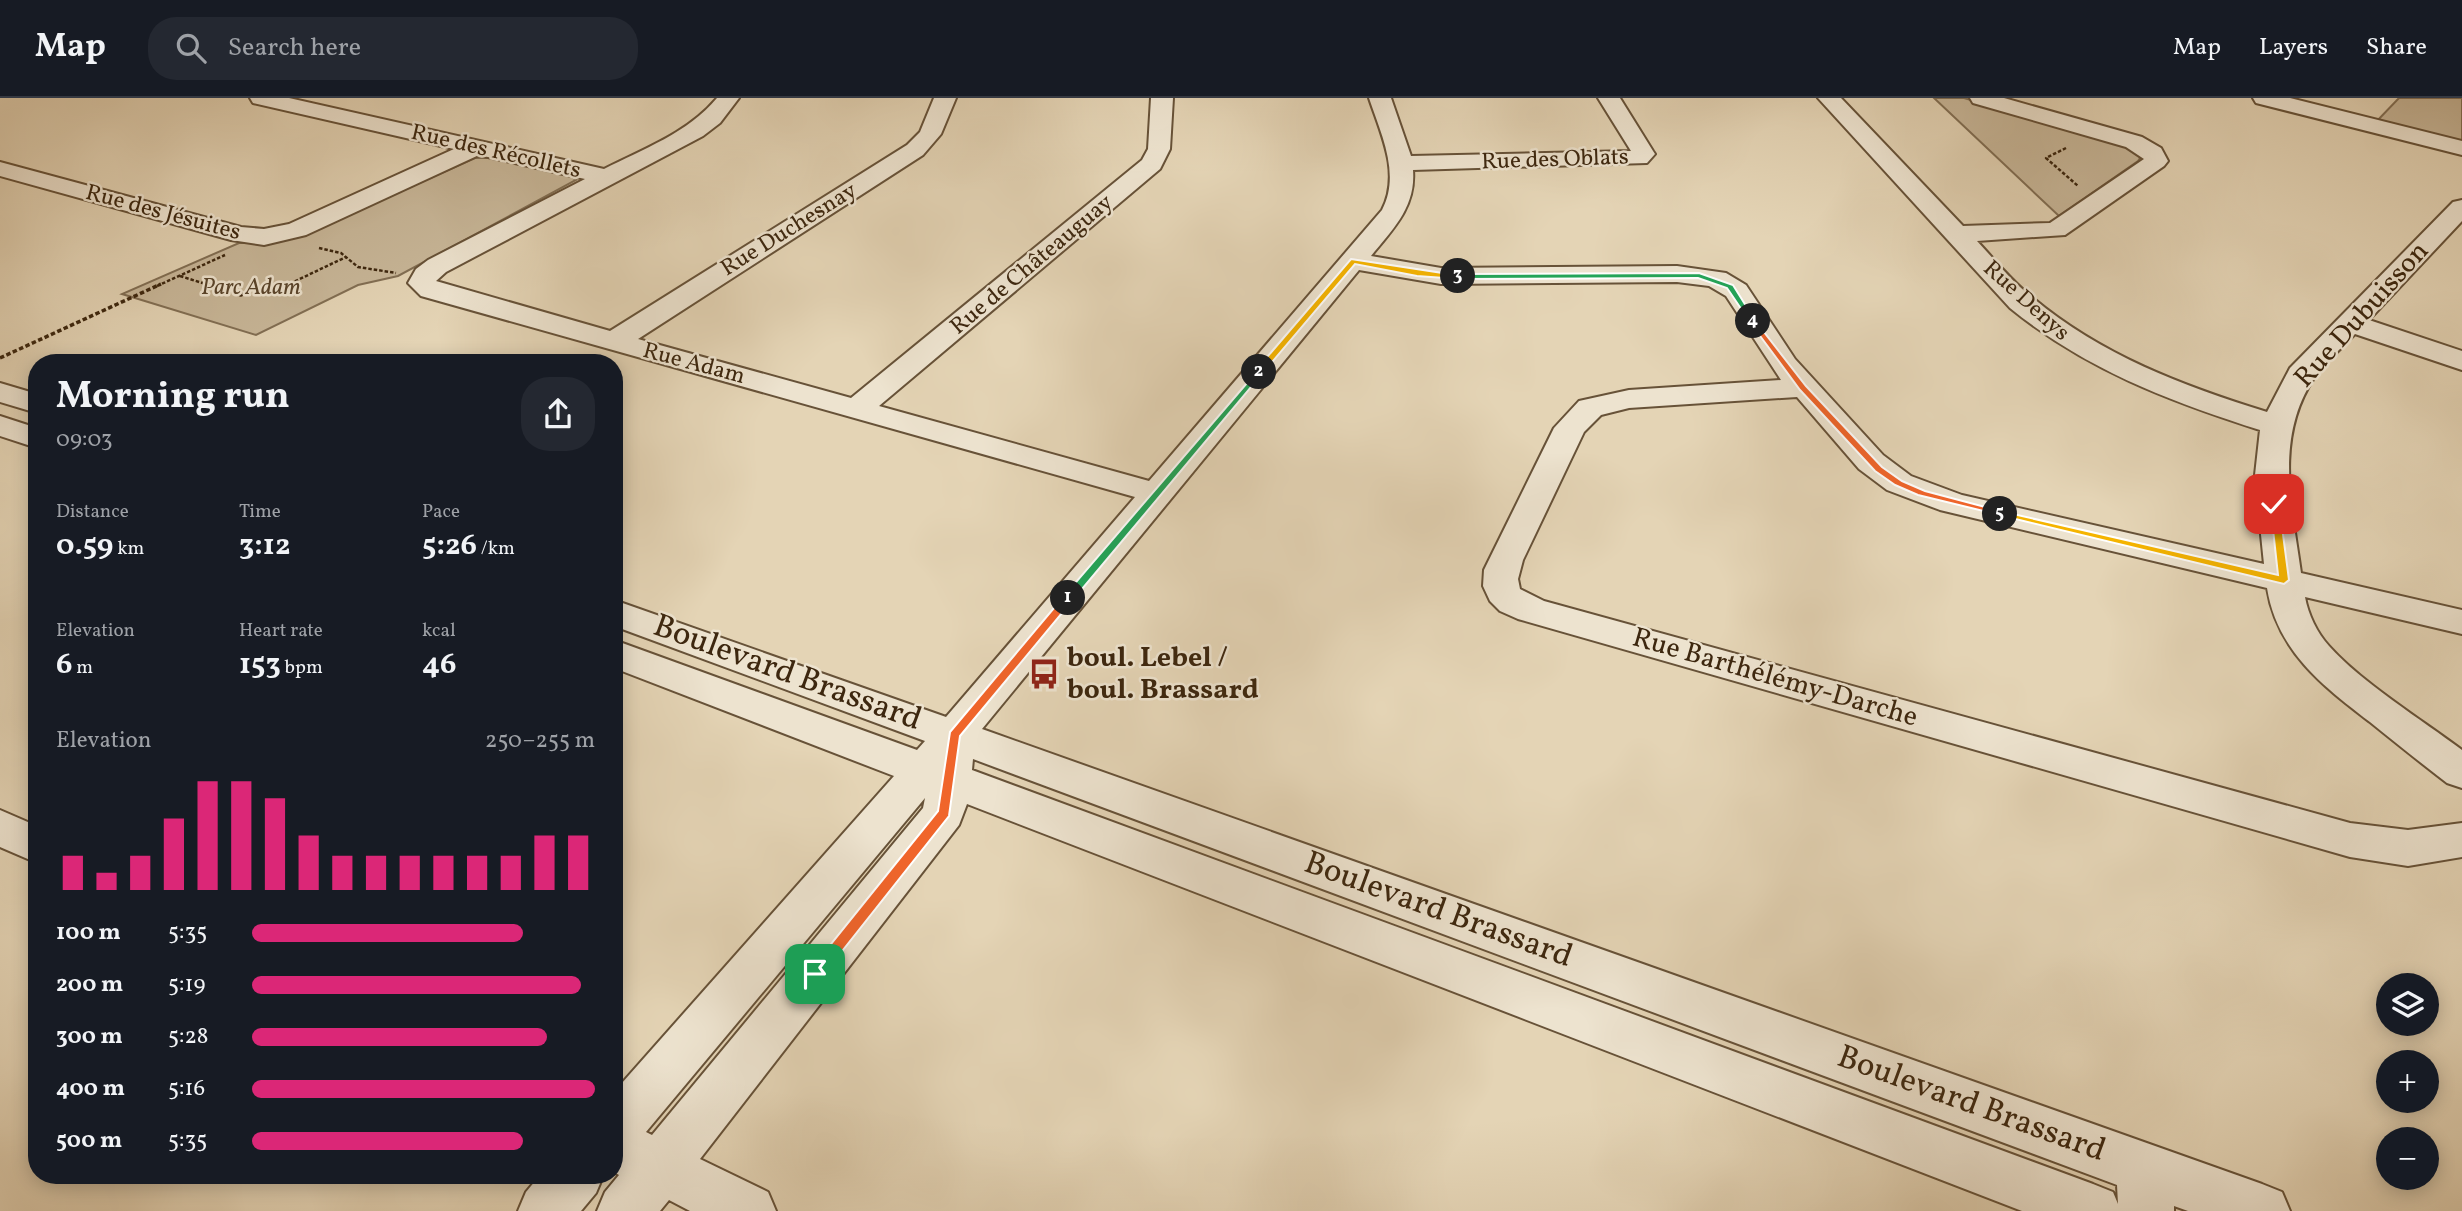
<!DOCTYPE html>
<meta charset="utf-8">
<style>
body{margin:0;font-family:Vollkorn,serif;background:#242831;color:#f1f3f6;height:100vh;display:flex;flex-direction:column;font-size:26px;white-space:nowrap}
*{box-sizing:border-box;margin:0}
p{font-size:23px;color:#9ea1a6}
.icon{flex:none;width:38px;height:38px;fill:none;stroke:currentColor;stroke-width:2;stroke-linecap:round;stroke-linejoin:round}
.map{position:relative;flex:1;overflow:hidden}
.sheet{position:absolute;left:28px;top:256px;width:595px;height:830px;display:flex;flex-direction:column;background:#171b24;border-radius:28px;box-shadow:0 4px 18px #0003}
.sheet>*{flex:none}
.fabs{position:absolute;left:2376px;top:875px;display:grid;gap:14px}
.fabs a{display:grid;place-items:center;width:63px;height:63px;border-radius:50%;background:#171b24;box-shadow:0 4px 18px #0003;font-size:35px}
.pin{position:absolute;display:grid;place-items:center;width:60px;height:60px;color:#fff;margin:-30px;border-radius:14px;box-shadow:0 4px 10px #0006}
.km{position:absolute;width:35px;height:35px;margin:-18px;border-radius:50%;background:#222;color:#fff;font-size:19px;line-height:35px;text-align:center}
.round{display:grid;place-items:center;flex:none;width:74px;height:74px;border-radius:28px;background:#242831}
.headline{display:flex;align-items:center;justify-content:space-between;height:119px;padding:0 28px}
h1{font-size:38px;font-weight:700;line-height:52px}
.metrics{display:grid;grid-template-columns:repeat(3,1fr);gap:10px;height:119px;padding:7px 28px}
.metrics div{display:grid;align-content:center}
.metrics b{font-size:30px;font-weight:700}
.metrics small{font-size:19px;font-weight:400}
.metrics p{font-size:19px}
.chart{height:196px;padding:14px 28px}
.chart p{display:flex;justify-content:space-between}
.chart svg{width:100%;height:126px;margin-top:7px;stroke:#db2777;stroke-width:6}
ul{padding:0 28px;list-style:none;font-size:23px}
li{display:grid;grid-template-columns:112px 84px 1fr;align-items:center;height:52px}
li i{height:18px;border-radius:9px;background:#db2777}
header{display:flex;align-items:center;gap:42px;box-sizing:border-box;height:98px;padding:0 35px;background:#171b24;border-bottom:2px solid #363941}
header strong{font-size:33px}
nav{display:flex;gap:38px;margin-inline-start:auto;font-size:24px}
.search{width:490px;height:63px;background:#242831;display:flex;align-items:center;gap:18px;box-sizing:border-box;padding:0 24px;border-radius:28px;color:#9ea1a6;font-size:26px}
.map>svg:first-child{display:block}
.green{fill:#c8b799;stroke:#826f54;stroke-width:2}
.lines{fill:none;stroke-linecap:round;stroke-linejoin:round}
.minor-casing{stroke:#675238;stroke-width:4}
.path-far1{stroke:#3d270f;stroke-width:2.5;stroke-dasharray:3.5 2;stroke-linecap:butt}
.path{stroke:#3d270f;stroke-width:3.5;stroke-dasharray:4.5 2.5;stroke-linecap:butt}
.minor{fill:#ede3cf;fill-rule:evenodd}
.split-1{fill:#f0652b;stroke:#fff;stroke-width:2}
.split-2{fill:#22a559;stroke:#fff;stroke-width:2}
.split-3{fill:#f5b400;stroke:#fff;stroke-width:2}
.split-4{fill:#22a559;stroke:#fff;stroke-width:2}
.split-5{fill:#f0652b;stroke:#fff;stroke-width:2}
.split-6{fill:#f5b400;stroke:#fff;stroke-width:2}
.labels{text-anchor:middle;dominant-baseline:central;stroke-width:5;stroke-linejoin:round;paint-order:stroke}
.far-street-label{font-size:23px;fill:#3d270f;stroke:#ede3cf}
.far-park-label{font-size:23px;font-style:italic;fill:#59442b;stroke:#ede3cf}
.street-label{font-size:28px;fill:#3d270f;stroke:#ede3cf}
.poi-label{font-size:28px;font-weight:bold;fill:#3d270f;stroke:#ede3cf;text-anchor:start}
.near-street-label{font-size:33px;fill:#3d270f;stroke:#ede3cf}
</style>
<header>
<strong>Map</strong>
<div class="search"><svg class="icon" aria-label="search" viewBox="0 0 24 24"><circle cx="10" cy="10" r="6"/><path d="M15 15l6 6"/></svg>Search here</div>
<nav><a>Map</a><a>Layers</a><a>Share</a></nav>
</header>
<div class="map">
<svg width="2462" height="1113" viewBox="0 0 2462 1113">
<rect width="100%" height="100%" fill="#e4d4b5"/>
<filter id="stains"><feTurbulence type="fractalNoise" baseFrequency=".00286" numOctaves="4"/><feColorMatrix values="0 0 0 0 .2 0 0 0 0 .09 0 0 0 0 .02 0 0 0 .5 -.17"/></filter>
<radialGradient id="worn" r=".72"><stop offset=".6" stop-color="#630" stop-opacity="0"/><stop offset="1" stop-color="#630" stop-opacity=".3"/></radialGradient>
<g class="green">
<polygon points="1934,0 1964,0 2119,45 2142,57 2138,63 2059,118"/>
<polygon points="2399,0 2462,0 2462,46 2375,25"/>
<polygon points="475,60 491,60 570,78 576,82 398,178 358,187 256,237 122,196 239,145 266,145 301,138"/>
</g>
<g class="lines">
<g class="minor-casing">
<g id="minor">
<path d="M250 0H289L604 71C643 51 688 35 717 0H739L720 25 703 38 446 174 436 183 610 233 907 47 920 34 934 0H956L941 36 923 57 638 241 851 300 1142 62 1148 51 1151 0H1173L1170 51 1160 71 879 308 1149 383 1382 112C1401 76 1381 36 1369 0H1391L1411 58 1631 53 1598 0H1620L1653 53 1655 56 1647 65 1413 72C1416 109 1393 131 1371 158L1441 170 1677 168 1726 175 1746 187 1795 261 1883 357 1911 378 1962 397 2264 466 2255 377 2260 332C2169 303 2085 271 2010 210L1818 0H1841L1963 128 2050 125 2144 61 2126 49 1973 5 1970 0H2004L2142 39 2161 50 2168 63 2164 68 2065 137 1977 143C1995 162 2012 184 2033 200 2101 257 2183 288 2267 314L2290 270 2453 104 2462 102V123L2369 222 2462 253V272L2355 236C2342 250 2325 264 2314 280 2274 340 2292 409 2301 475L2462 512V536L2305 499C2308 516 2317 535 2329 548 2361 584 2422 622 2462 652V690L2447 685C2421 665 2396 645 2370 624 2323 588 2277 553 2267 490L1940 412 1887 392 1859 371 1797 299 1629 310 1601 317 1584 334 1523 462 1518 481 1520 491 1544 503 2350 725 2408 732 2462 725V759L2408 768 2350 759 1518 521 1500 513 1490 503 1483 488 1484 472 1554 330 1579 303 1629 292 1781 282 1726 198 1709 188 1677 184 1441 186 1359 172 982 631 2262 1086 2282 1094 2290 1113H2188L2174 1108V1113H2022L967 706 959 727 700 1061 768 1094 776 1113H690L669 1102 660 1113H597L605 1094 619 1077 614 1074V994L894 678 614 570V542L917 652 925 643 614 528V502L946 619 1135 399 421 198 408 185 416 171 428 162 585 81 479 57 306 137 264 147 231 142 0 78V64L241 129 264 131 289 126 454 51 253 5ZM973 661 2117 1087 2118 1106 2113 1094 2093 1086 972 672ZM925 700 923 710 652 1037 646 1034Z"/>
<polygon points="2253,0 2290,0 2462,43 2462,57 2256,5"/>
<polygon points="0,285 37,296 37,315 0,304"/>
<polygon points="0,318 37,330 37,350 0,338"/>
<polygon points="0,712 37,728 37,765 0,749"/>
<polygon points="541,1076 604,1076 596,1095 581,1113 518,1113 526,1094"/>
</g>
</g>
<g class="path-far1">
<polyline points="2066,50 2046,60 2078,88"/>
<polyline points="319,150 341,155 358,169 396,175"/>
<polyline points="180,178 212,188"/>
<polyline points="157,188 225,157"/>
<polyline points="285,188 346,159"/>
</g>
<g class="path">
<polyline points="206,186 241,197 254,191 268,196 289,186"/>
<polyline points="0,260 161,186"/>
</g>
<use href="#minor" class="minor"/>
</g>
<polygon class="split-1" points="1068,497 1073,500 1072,503 960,638 949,718 820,881 810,881 810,872 938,713 950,634 1064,498"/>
<polygon class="split-2" points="1259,271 1262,272 1262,276 1072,503 1064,503 1064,498"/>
<polygon class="split-3" points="1351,161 1462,178 1458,181 1417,178 1355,166 1262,276 1256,276 1256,272"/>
<polygon class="split-4" points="1699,175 1733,187 1756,224 1750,224 1727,190 1698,180 1458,181 1454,178 1458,176"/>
<polygon class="split-5" points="1753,220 1806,288 1882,369 1902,383 1925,393 2004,414 2004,418 1918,397 1895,387 1875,373 1800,292 1749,223"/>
<polygon class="split-6" points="2270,404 2279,406 2289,482 2284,486 1995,416 2000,413 2278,477"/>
<defs>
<g id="bus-bare" transform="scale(2.415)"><path d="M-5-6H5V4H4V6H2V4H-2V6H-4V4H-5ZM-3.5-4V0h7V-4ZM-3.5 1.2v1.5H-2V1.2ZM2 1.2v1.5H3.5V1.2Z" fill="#8f2418" stroke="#ede3cf" stroke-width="2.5" paint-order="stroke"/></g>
</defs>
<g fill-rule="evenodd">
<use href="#bus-bare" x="1044" y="576"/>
</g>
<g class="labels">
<g class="far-street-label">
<text transform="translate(496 54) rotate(13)">Rue des Récollets</text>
<text transform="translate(1555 62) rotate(-2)">Rue des Oblats</text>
<text transform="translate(163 115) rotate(15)">Rue des Jésuites</text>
<text transform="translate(789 132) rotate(-32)">Rue Duchesnay</text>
<text transform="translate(1032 167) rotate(-40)">Rue de Châteauguay</text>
<text transform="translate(2026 203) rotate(42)">Rue Denys</text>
<text transform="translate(694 266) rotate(15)">Rue Adam</text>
</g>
<g class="far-park-label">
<text x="251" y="190">Parc Adam</text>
</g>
<g class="street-label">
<text transform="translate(2362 217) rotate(-48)">Rue Dubuisson</text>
<text transform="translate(1775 580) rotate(16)">Rue Barthélémy-Darche</text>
</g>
<g class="poi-label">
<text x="1067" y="560">boul. Lebel /<tspan x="1067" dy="32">boul. Brassard</tspan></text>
</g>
<g class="near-street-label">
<text transform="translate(787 576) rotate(20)">Boulevard Brassard</text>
<text transform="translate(1438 813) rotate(20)">Boulevard Brassard</text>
<text transform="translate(1971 1007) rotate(20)">Boulevard Brassard</text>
</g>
</g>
<rect width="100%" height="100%" filter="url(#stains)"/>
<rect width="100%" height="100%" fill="url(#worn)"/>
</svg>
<div class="fabs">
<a><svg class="icon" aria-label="layers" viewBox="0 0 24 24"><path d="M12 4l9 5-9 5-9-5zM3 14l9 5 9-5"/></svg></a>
<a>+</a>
<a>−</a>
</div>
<div class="pin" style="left:815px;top:876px;background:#1e9e55"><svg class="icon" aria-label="arrive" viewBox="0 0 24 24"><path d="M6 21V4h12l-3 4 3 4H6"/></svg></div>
<div class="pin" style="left:2274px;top:406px;background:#d93025"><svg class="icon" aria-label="check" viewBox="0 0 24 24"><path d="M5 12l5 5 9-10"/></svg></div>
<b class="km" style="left:1068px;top:500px">1</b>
<b class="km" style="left:1259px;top:274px">2</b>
<b class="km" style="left:1458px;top:178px">3</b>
<b class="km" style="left:1753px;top:223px">4</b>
<b class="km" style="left:2000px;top:416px">5</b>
<section class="sheet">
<div class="headline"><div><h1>Morning run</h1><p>09:03</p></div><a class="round"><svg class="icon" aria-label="share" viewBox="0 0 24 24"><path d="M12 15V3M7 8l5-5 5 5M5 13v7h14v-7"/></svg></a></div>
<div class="metrics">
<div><p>Distance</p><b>0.59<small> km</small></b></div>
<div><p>Time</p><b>3:12</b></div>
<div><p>Pace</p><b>5:26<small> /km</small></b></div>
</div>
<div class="metrics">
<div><p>Elevation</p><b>6<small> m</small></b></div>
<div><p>Heart rate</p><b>153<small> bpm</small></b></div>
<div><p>kcal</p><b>46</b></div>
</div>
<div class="chart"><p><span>Elevation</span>250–255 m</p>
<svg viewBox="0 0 160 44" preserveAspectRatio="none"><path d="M5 44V32M15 44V38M25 44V32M35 44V19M45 44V6M55 44V6M65 44V12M75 44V25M85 44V32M95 44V32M105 44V32M115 44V32M125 44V32M135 44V32M145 44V25M155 44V25"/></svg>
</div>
<ul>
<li><b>100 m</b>5:35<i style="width:79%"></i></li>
<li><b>200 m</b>5:19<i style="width:96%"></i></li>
<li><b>300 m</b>5:28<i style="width:86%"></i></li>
<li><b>400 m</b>5:16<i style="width:100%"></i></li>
<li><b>500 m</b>5:35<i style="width:79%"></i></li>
</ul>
</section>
</div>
